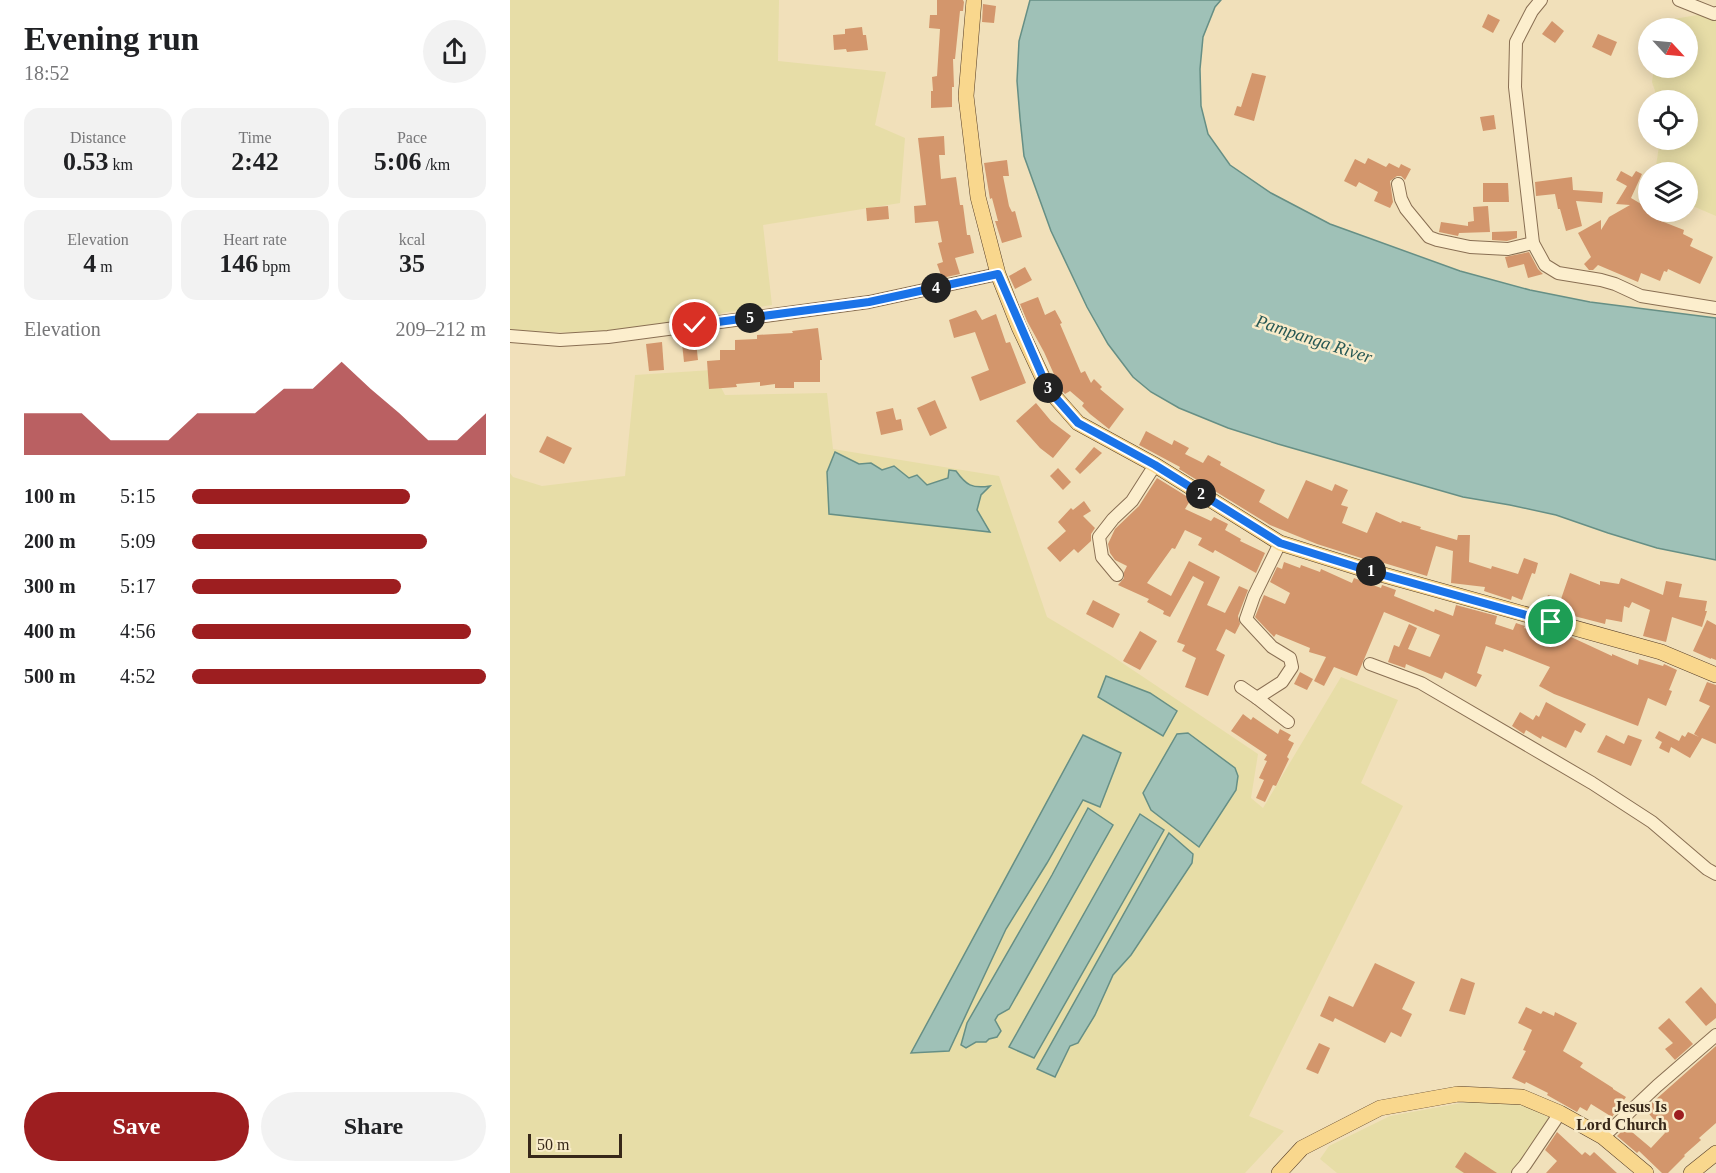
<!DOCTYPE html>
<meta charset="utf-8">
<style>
body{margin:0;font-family:Georgia,serif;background:#f2f2f2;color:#202124;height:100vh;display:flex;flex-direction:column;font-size:22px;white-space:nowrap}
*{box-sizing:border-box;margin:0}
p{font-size:20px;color:#757577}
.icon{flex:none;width:33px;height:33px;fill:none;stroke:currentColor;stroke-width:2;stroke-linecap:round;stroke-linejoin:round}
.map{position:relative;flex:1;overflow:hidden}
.sheet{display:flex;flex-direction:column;background:#fff;width:510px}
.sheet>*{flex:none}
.needle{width:39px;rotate:116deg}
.buttons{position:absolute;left:1128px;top:18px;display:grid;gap:12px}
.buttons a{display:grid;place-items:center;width:60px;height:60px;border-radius:50%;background:#fff;box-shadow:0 3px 15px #0003;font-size:30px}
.scale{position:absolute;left:18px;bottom:15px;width:94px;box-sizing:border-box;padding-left:6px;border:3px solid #372719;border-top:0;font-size:16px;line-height:21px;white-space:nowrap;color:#372719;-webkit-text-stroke:4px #f8ebca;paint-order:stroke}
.pin{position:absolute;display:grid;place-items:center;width:51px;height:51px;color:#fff;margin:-26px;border:3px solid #fff;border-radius:50%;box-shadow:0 2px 6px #0007}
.km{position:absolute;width:30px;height:30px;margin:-15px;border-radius:50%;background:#222;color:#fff;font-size:16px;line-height:30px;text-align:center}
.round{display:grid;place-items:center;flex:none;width:63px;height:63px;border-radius:32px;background:#f2f2f2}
.summary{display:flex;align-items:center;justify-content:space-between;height:102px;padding:0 24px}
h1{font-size:33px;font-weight:700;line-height:45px}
.stats{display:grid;grid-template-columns:repeat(3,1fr);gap:9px;height:102px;padding:6px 24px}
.stats div{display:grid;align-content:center;border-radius:15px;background:#f2f2f2;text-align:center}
.stats b{font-size:26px;font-weight:700}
.stats small{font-size:16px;font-weight:400}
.stats p{font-size:16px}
.chart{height:168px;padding:12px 24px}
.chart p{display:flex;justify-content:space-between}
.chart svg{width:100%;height:108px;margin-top:6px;fill:#9d1e20;opacity:.7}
.cta{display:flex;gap:12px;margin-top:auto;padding:12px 24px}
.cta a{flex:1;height:69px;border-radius:36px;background:#9d1e20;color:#fff;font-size:24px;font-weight:700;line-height:69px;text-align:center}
.cta a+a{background:#f2f2f2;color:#202124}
ul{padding:0 24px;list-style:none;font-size:20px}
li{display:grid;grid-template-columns:96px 72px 1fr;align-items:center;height:45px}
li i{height:15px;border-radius:8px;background:#9d1e20}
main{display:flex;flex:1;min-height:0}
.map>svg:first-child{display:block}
.farmland{fill:#e7dda7}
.water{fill:#9fc1b7;stroke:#668f85;stroke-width:1.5}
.building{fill:#d3966c}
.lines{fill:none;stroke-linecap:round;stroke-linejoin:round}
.minor-casing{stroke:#896f53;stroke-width:14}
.major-casing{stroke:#563d28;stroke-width:16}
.minor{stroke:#fceecd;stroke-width:12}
.major{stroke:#f9d78d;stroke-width:15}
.route-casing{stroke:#fff;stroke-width:12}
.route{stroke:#1a73e8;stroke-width:8}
.poi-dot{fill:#9d1e20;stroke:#f8ebca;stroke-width:2}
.labels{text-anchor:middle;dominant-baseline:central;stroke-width:5;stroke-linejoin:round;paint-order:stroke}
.poi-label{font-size:16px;font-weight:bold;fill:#372719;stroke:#f8ebca;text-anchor:end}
.water-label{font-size:18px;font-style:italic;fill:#275854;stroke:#f8ebca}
</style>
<main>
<section class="sheet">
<div class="summary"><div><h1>Evening run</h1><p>18:52</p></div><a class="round"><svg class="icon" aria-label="share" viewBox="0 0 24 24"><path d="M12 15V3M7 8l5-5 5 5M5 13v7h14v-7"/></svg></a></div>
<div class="stats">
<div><p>Distance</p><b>0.53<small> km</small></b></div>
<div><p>Time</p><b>2:42</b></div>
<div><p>Pace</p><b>5:06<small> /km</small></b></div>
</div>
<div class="stats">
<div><p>Elevation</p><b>4<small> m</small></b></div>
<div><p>Heart rate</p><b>146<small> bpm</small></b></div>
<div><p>kcal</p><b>35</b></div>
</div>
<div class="chart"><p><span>Elevation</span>209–212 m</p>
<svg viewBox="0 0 160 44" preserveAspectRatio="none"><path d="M0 44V27L10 27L20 27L30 38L40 38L50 38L60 27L70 27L80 27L90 17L100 17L110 6L120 17L130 27L140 38L150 38L160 27V44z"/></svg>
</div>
<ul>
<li><b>100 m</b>5:15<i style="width:74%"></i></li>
<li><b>200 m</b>5:09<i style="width:80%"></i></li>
<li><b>300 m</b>5:17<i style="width:71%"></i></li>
<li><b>400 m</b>4:56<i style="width:95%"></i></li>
<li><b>500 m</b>4:52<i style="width:100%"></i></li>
</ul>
<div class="cta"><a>Save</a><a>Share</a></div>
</section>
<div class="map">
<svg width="1206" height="1173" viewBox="0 0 1206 1173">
<rect width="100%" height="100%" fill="#f1e0ba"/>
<g class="farmland">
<polygon points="0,0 269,0 268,61 376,72 365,125 395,138 390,203 253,225 262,305 212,313 197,321 85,334 0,330"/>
<polygon points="1206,12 1206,216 1178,204 1178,172 1145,172 1150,140 1178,140 1178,100 1148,100 1142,82 1144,68 1178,68 1178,28 1150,28 1151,21"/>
<polygon points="202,370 215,395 317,393 323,449 489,476 537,617 602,656 748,754 741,798 753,808 831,677 888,700 851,783 893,806 739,1116 774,1131 735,1173 0,1173 0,473 3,477 32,486 115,476 125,375"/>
<polygon points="979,1098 1013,1104 1040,1118 1002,1173 827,1173 810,1159 819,1146 880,1116"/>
</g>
<g class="water">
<polygon points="520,0 711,0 705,7 693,37 690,69 691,106 698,134 720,165 761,193 820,224 950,271 1020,290 1080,302 1206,318 1206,560 1147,548 1098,533 1046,515 1000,505 953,497 768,444 718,428 669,408 641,392 623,377 598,344 577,307 541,231 514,156 510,118 507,81 509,41"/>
<path d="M325 452 349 464 361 463 372 470 384 466 399 478 407 475 417 485 438 478 439 470 446 471C456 485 462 489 480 486L471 495 467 510 480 532 319 514 317 472Z"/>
<polygon points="596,676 640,693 667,711 653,736 588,697"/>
<polygon points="678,733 725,768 728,776 726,790 689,847 641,810 633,793 667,734"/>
<polygon points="573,735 611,753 590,807 573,800 537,863 496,929 439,1051 401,1053"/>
<polygon points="578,808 603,825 499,1009 488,1015 485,1020 491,1031 487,1037 479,1039 476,1042 466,1042 456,1048 451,1045 457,1023 542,875"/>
<polygon points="630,814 654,830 524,1058 499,1047"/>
<polygon points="659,833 683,854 682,863 621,955 603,975 585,1015 568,1043 560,1046 545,1077 527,1069"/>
</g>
<g class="building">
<polygon points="427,0 453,0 454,2 453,11 450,11 445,59 443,59 444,87 442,87 442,107 421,108 421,91 423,91 422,77 427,76 430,29 419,28 420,15 427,15"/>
<polygon points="473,4 486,6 484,23 472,22"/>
<polygon points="978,14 990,20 983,33 972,27"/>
<polygon points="1042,21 1054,31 1045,43 1032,34"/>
<polygon points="352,27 353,35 356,35 358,50 337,52 336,49 324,50 323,35 335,34 335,29"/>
<polygon points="1088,34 1107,42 1101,56 1082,47"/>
<polygon points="742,73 756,76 744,121 724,115 727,106 731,107"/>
<polygon points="984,115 986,129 973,131 970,117"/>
<polygon points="434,136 435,155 429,155 431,179 446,177 450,205 453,205 457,235 460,235 464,253 445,258 450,274 432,278 427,264 433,262 428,243 432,242 428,221 405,223 404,206 416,205 408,138"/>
<polygon points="858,158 876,167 879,163 889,168 891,164 901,169 895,180 891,176 887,176 880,181 883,202 880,208 864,201 868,192 849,182 846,187 834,181 845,159 855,164"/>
<polygon points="497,160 499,176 493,176 499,206 502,212 505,211 512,237 492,243 485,221 488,221 482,198 480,199 474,163"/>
<polygon points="1111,171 1122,177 1126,171 1132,174 1121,198 1138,208 1138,212 1144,212 1149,214 1146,219 1174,230 1173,234 1183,239 1180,246 1203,257 1190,284 1158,269 1157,272 1154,271 1150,281 1131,273 1128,282 1088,265 1083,270 1079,270 1074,264 1081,257 1068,233 1091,220 1091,230 1099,217 1120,205 1106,204 1117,186 1106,180"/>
<polygon points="1062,177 1063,190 1093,192 1092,203 1066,201 1072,226 1056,231 1050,209 1048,209 1045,194 1026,196 1025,182"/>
<polygon points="973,183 998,183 999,202 973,202"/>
<polygon points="378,206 379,219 357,221 356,208"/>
<polygon points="978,206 980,232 949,233 948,236 929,232 931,222 958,226 958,222 964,221 963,207"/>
<polygon points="1007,231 1007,238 997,241 982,240 982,232"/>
<polygon points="1019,252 1028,269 1033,274 1018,278 1014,264 998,268 995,257"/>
<polygon points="515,267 522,280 505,289 499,276"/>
<polygon points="528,297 535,315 545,310 552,323 550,324 571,373 575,371 581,383 584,379 592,387 590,389 614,409 599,429 580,414 572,406 574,403 560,391 555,394 546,384 547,381 534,352 517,321 510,304"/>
<polygon points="466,310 472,320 486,314 496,343 500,342 516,383 470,401 461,377 479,370 465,332 444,338 439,320"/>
<polygon points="308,328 312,360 310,360 310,382 284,382 284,388 265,388 265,384 250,386 250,382 226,384 227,387 199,389 197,361 210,360 210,350 225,350 225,340 247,339 247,335 283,333 282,331"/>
<polygon points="152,342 154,370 139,371 136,344"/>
<polygon points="186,342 188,360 174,362 172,343"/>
<polygon points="425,400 437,428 420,436 407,408"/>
<polygon points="526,403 541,421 561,436 543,458 530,448 506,421"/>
<polygon points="383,408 386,420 391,419 393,430 371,435 366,412"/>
<polygon points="636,431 662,445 664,440 679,448 675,454 693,463 698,455 711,462 710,465 755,490 749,502 778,519 796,480 822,491 825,484 838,490 831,505 838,507 832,523 857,533 866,512 891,523 892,521 911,527 910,529 947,540 948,535 960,535 959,562 981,569 982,566 1008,574 1014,558 1028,563 1025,574 1022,573 1012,600 1002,596 1001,600 974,591 975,587 941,583 943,551 926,546 917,576 874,563 874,565 870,564 807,544 760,525 669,469 670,467 629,445"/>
<polygon points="37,436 62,448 54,464 29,452"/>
<polygon points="584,447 592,453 570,474 565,469"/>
<polygon points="548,468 561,482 553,490 540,476"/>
<polygon points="647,478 681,499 675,509 701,521 704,517 718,524 715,530 731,539 730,541 755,553 746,573 705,550 703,553 688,545 692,538 675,530 665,549 662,548 637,583 661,596 679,561 710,577 697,605 715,613 729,586 738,590 728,616 730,624 725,634 716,629 706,650 715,655 698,696 675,687 686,658 672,651 675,645 667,642 694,582 683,576 660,617 653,614 654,611 637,602 639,599 608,585 614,578 614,572 617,566 605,560 600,553 598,544 605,529 629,506"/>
<polygon points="574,501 581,511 573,516 585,528 581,534 581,541 568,553 564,549 550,562 537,548 556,531 548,522 561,508 563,510"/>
<polygon points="774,562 790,568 791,565 810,572 811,569 842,583 844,578 871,588 872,585 886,590 884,596 924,612 925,609 943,616 946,605 987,616 985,624 1003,630 1006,623 1015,626 1014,628 1047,640 1049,634 1061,637 1102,656 1102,654 1128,665 1129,659 1153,666 1154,664 1167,670 1159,690 1162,691 1156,706 1138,698 1128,726 1044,694 1029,686 1040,667 994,649 993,652 976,646 967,673 972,675 966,687 935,672 932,679 896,664 895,668 878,662 884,645 889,647 899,624 907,628 898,649 920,657 930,635 874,612 847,676 824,667 814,686 804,681 816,657 799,652 800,648 766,634 764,637 745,617 754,595 775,604 780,593 760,582 767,567 772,569"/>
<polygon points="1060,573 1090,585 1090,581 1109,584 1111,578 1153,595 1156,581 1172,584 1169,597 1197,601 1195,611 1197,611 1192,627 1162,617 1156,642 1133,636 1140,610 1122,602 1119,608 1114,606 1112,622 1096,619 1095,624 1033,608 1038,595 1051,599"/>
<polygon points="583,600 610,614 603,628 576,614"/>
<polygon points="1197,620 1206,625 1206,660 1201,658 1201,659 1183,651"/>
<polygon points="630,631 647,641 630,670 613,661"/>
<polygon points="790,672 803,679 797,690 784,684"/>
<polygon points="1197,682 1206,685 1206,744 1192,738 1180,758 1161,747 1159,753 1149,748 1152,742 1145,738 1149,731 1169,741 1172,735 1175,737 1178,732 1189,737 1184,734 1200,706 1189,701"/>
<polygon points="1036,702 1076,724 1071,733 1065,730 1056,748 1032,736 1031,739 1016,730 1014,734 1002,726 1010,712 1023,720 1026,715 1029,717"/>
<polygon points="733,714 741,720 743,717 768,734 770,729 781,735 778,740 784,743 777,757 779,759 766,786 763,785 755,802 746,798 754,780 749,778 757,761 754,760 757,755 721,731"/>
<polygon points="1096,735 1114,744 1118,735 1132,740 1121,766 1087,752"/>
<polygon points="865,963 905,982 892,1009 902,1014 891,1037 881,1032 875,1043 825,1018 823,1022 810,1016 819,996 843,1007"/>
<polygon points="951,978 965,983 955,1015 939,1011"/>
<polygon points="1191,987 1206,1004 1206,1018 1196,1026 1175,1002"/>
<polygon points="1016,1007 1031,1014 1033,1011 1044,1016 1045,1012 1067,1023 1053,1051 1073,1063 1070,1067 1103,1088 1103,1089 1116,1097 1102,1117 1081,1104 1077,1111 1070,1107 1067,1112 1037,1095 1038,1093 1016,1082 1015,1084 1002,1078 1016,1051 1013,1050 1022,1030 1008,1023"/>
<polygon points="1159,1018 1183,1044 1165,1060 1155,1049 1163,1043 1148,1028"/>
<polygon points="809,1043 820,1048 808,1074 796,1069"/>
<polygon points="1206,1046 1206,1123 1189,1138 1191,1140 1174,1155 1175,1156 1158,1173 1152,1173 1129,1151 1127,1153 1107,1136 1116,1127 1141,1148 1155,1133 1135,1109"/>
<polygon points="1047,1132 1072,1155 1075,1152 1080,1156 1084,1152 1107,1173 1036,1173 1047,1161 1035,1150"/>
<polygon points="955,1152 987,1173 954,1173 945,1167"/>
</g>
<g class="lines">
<g class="minor-casing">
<g id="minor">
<polyline points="1031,0 1022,11 1006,42 1005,87 1023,243 1035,265 1048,273 1091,280 1105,284 1131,296 1206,308"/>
<polyline points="1169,0 1204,14 1206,13"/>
<polyline points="888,184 891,199 896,209 919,237 927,240 960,247 998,249 1023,243"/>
<polyline points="0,336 50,340 98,337 359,302 488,274"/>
<polyline points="770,543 744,596 736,619 762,647 780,658 782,667 772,682 747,698 778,722"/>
<polyline points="607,575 592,557 589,537 603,519 622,501 645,465"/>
<polyline points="860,664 911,683 1082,783 1142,822 1197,869 1206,874"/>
<polyline points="731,687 747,698"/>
<polyline points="1093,1137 1147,1086 1206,1035"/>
<polyline points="1008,1173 1015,1165 1050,1113"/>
</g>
</g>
<g class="major-casing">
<g id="major">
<polyline points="464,0 456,96 468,197 488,274 509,327 538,389 568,423 645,465 770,543 856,570 1151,652 1206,675"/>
<polyline points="769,1173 792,1148 870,1108 948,1094 1012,1097 1050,1113 1093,1137 1136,1173"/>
<polyline points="1181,1173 1206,1153"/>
</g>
</g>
<use href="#minor" class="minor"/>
<use href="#major" class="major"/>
</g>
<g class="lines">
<g class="route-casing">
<polyline id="route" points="185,325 359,302 488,274 538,389 568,423 645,465 770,543 856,570 1041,622"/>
</g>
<use href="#route" class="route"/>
</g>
<circle class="poi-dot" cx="1169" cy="1115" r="6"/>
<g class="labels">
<g class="poi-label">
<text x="1157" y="1106">Jesus Is<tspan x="1157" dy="18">Lord Church</tspan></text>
</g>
<g class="water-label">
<text transform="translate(804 339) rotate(18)">Pampanga River</text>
</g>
</g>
</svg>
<div class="buttons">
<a><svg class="needle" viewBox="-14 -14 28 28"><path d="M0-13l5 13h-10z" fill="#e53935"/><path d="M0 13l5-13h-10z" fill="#757577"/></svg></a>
<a><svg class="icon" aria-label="locate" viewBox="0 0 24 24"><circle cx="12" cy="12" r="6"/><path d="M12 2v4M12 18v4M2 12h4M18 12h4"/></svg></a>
<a><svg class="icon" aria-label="layers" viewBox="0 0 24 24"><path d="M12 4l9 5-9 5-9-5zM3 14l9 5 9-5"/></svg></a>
</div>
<div class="scale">50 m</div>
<div class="pin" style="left:1041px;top:622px;background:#1e9e55"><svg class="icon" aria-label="arrive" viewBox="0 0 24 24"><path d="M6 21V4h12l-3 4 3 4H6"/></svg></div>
<div class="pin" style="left:185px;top:325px;background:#d93025"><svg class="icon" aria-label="check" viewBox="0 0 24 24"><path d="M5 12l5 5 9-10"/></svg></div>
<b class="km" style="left:861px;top:571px">1</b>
<b class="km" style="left:691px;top:494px">2</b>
<b class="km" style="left:538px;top:388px">3</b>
<b class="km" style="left:426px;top:288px">4</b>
<b class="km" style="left:240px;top:318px">5</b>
</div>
</main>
